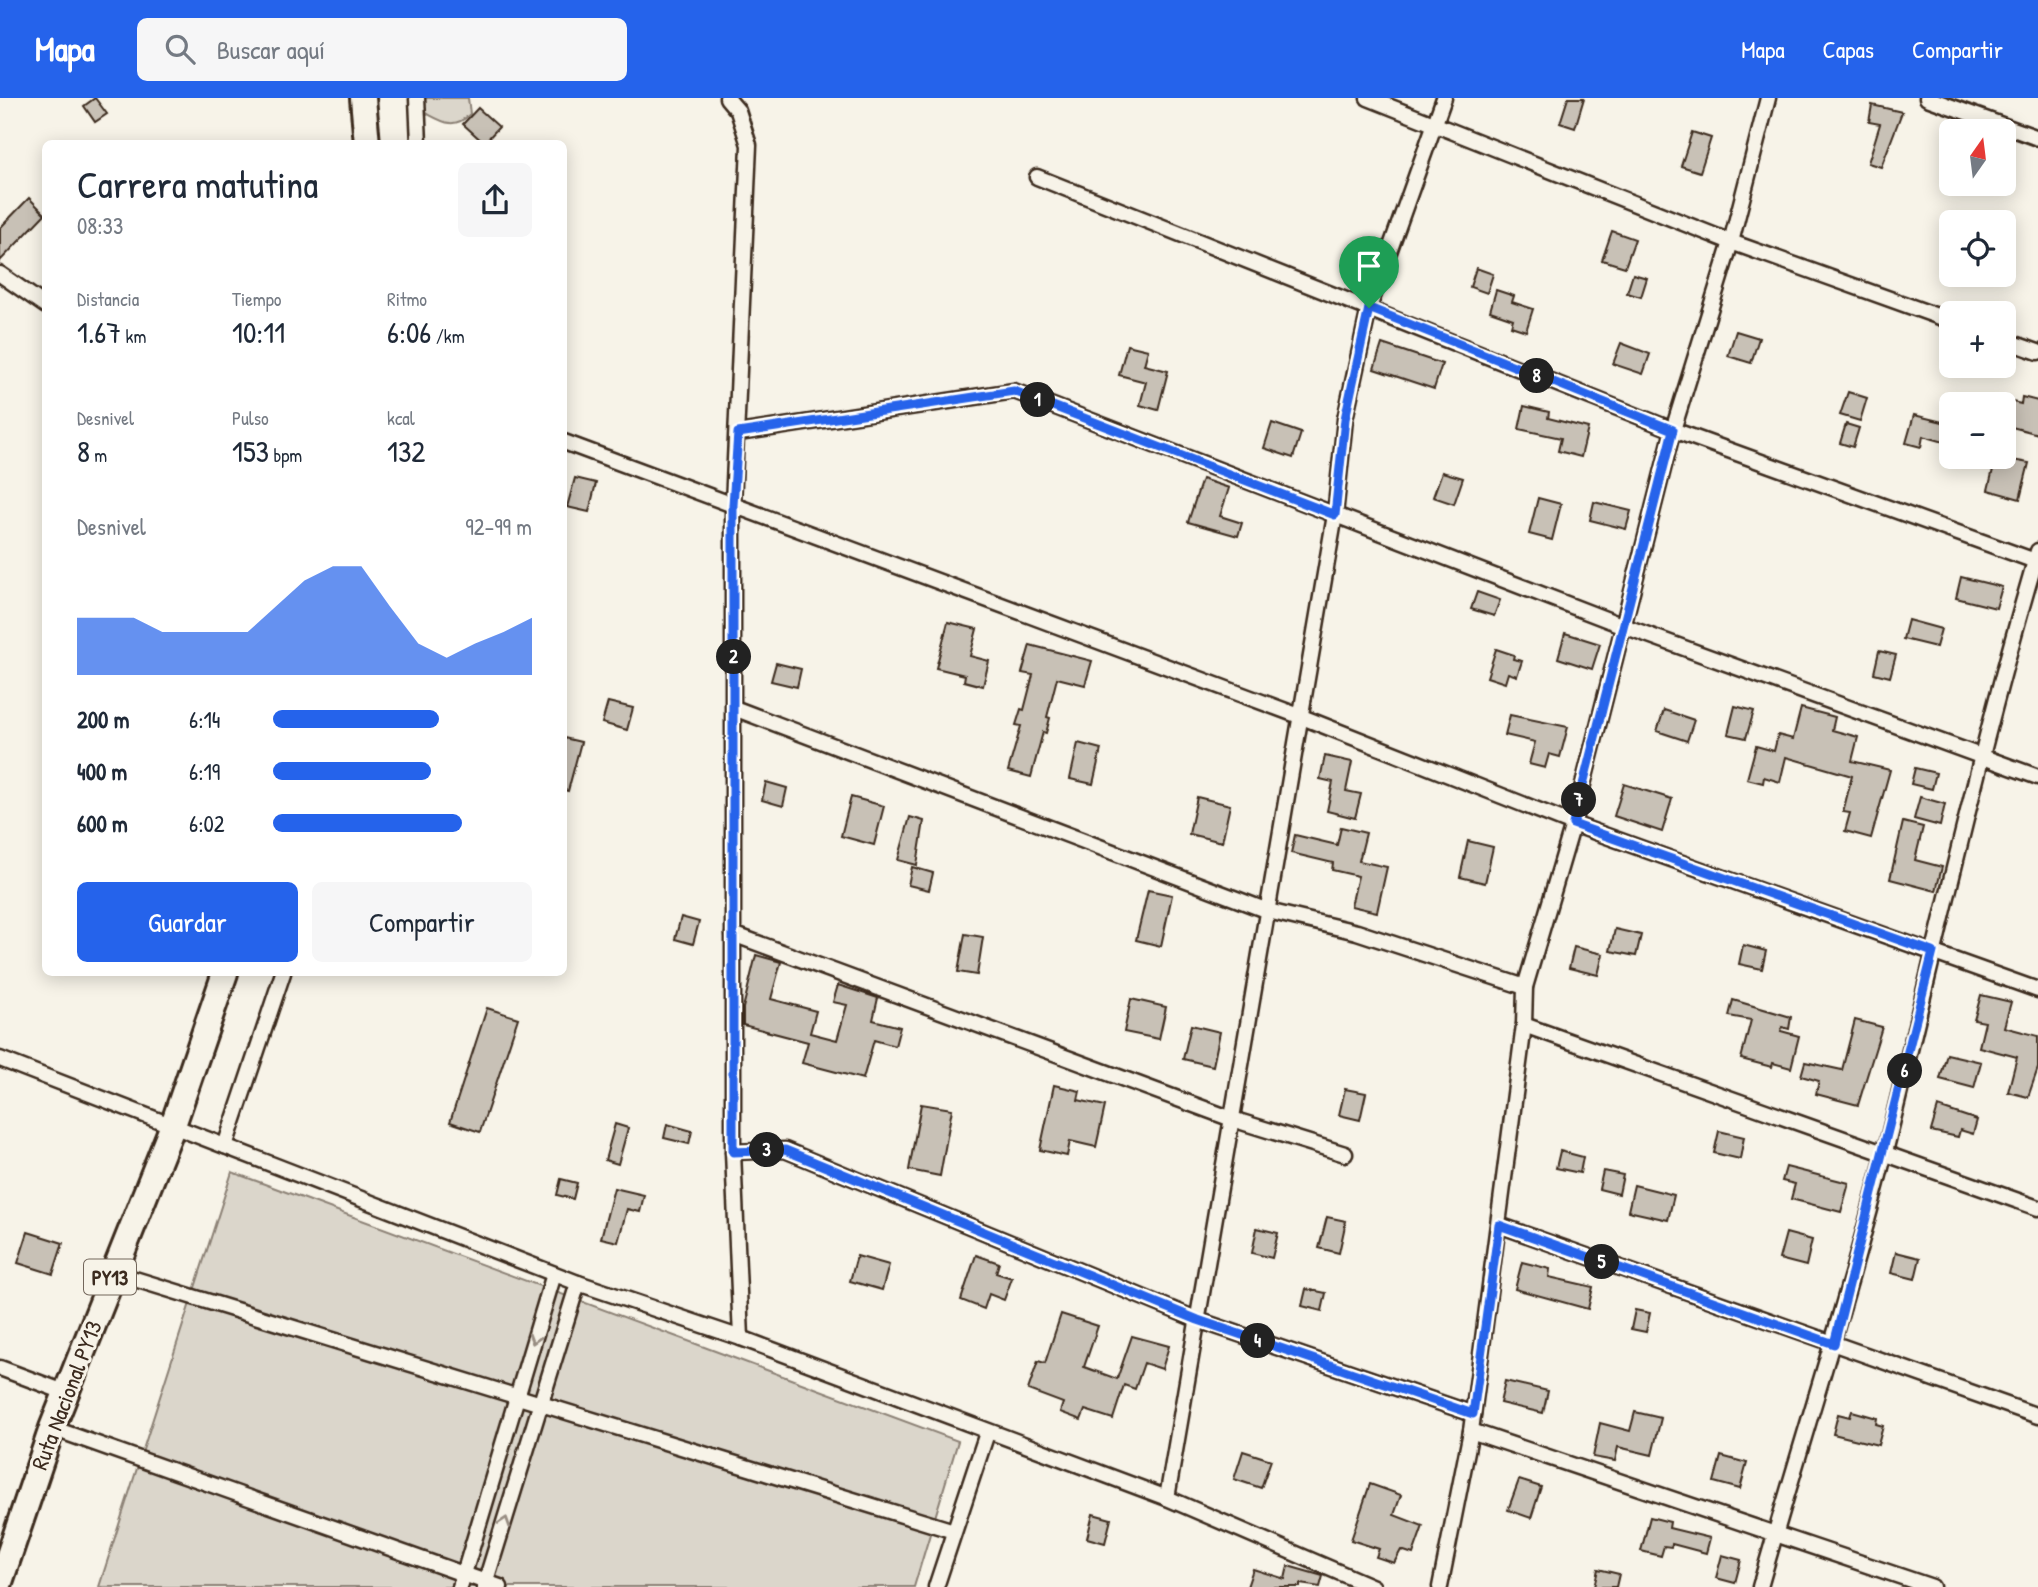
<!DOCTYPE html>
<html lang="es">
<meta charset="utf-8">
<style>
body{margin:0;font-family:"Patrick Hand",sans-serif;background:#f6f6f7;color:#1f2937;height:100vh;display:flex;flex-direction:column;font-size:26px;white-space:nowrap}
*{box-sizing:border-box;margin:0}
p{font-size:23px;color:#747a83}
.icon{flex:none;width:38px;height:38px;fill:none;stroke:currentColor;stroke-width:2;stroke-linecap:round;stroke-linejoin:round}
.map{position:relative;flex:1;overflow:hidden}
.panel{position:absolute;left:42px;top:42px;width:525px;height:836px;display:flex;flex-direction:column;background:#fff;border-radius:10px;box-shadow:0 4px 18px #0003}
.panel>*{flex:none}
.needle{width:46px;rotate:14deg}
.fabs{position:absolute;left:1939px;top:21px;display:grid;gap:14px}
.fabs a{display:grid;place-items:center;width:77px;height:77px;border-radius:10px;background:#fff;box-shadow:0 4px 18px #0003;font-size:35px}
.pin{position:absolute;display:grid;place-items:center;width:60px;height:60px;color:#fff;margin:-72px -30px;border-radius:50% 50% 50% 0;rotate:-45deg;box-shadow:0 0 7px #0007}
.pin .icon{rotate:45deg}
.km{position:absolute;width:35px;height:35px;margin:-18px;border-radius:50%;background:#222;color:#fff;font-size:19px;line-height:35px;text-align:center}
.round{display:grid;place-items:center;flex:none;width:74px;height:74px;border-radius:10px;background:#f6f6f7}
.headline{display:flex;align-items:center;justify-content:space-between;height:119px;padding:0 35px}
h1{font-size:38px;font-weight:600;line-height:52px}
.stats{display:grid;grid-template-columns:repeat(3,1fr);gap:10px;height:119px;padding:7px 35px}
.stats div{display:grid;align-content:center}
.stats b{font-size:30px;font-weight:600}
.stats small{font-size:19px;font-weight:400}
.stats p{font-size:19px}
.chart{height:196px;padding:14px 35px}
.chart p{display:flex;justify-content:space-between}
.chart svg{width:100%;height:126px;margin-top:7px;fill:#2563eb;opacity:.7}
.action{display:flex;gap:14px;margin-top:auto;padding:14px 35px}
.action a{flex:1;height:80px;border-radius:10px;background:#2563eb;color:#fff;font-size:28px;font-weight:600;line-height:80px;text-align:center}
.action a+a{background:#f6f6f7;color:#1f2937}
ul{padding:0 35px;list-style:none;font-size:23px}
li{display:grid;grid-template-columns:112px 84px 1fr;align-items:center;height:52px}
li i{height:18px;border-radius:9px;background:#2563eb}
header{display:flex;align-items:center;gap:42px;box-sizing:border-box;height:98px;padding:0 35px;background:#2563eb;color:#fff}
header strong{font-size:33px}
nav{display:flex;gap:38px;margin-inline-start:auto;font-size:24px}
.search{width:490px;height:63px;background:#f6f6f7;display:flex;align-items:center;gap:18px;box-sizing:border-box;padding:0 24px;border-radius:10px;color:#747a83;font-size:26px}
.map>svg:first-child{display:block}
.green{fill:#dbd6cb;stroke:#8b8074;stroke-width:2}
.building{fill:#c8c1b6;stroke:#3b2a1e;stroke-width:2}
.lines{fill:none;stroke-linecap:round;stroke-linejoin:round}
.minor-casing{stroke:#3b2a1e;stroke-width:19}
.trunk-casing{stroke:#3b2a1e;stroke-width:30}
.minor{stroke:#f7f3e8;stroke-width:14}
.trunk{stroke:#f7f3e8;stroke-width:24}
.oneway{stroke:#998e83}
.route-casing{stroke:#fff;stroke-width:14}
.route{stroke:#2563eb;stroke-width:9}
.labels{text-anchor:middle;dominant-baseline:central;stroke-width:6;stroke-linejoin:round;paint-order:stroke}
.shield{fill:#f7f3e8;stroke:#73665b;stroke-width:2}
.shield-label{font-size:21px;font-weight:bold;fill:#3b2a1e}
.street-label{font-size:23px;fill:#3b2a1e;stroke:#f7f3e8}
</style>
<header>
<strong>Mapa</strong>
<div class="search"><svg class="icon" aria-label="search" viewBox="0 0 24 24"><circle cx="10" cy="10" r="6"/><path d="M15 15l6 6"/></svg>Buscar aquí</div>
<nav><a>Mapa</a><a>Capas</a><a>Compartir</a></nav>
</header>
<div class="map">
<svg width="2038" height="1489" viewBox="0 0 2038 1489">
<rect width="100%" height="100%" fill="#f7f3e8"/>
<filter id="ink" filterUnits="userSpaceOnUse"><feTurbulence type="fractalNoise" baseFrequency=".0143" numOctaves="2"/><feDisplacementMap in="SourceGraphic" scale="14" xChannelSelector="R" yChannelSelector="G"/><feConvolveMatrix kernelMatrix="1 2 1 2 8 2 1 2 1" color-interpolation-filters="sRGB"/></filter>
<g filter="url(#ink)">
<g class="green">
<path d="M421 0H468L470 16C454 32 443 24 426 15Z"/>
<polygon points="232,1074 958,1343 914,1489 99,1489"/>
</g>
<g class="building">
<polygon points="95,0 107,16 95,24 84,8"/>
<polygon points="1568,0 1584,0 1575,30 1560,25"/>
<polygon points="1872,7 1902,14 1881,69 1868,65 1880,26 1869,24"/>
<polygon points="478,10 499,29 484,45 463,26"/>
<polygon points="1692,34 1711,40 1700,74 1681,68"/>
<polygon points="29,100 45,116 0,163 0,130"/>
<polygon points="1612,133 1635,141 1625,169 1602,162"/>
<polygon points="1476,170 1493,176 1487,195 1470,189"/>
<polygon points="1633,176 1647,180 1641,199 1627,195"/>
<polygon points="1496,192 1514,198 1512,204 1533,211 1526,233 1511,228 1513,221 1490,213"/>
<polygon points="1736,233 1759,240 1751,265 1728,258"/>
<polygon points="1621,245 1650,256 1643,276 1613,266"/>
<polygon points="1382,246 1442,266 1434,291 1374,271"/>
<polygon points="1127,247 1148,252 1144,267 1168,273 1158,312 1140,307 1146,284 1119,277"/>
<polygon points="1848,294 1867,300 1860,323 1840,317"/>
<polygon points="2022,299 2038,303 2038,336 2004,327 2004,302 2021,306"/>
<polygon points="1524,308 1549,314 1548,320 1588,330 1581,359 1558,353 1561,340 1519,331"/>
<polygon points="1914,317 1951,326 1951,346 1923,338 1921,349 1906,345"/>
<polygon points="1272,325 1301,335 1293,360 1264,350"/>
<polygon points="1846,326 1859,330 1853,349 1840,345"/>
<polygon points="1996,359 2029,365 2020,401 1988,392"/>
<polygon points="1442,374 1463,380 1454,406 1433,399"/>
<polygon points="575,380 596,385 589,414 567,409"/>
<polygon points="1202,381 1229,390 1220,418 1242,425 1238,438 1188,424"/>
<polygon points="1538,400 1561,406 1552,442 1529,436"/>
<polygon points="1594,404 1631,413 1626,431 1590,422"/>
<polygon points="1961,479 2002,489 1996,510 1956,500"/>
<polygon points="1477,494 1500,502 1494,518 1471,511"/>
<polygon points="1908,522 1941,531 1936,549 1903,541"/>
<polygon points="948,524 977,531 970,558 989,563 983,588 964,583 965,577 936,570"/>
<polygon points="1565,535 1600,546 1592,571 1558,560"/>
<polygon points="1030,547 1092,563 1085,587 1057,580 1047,619 1050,620 1046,635 1043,634 1031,679 1008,673 1021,628 1016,627 1021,611 1024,612 1033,577 1022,575"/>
<polygon points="1496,551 1514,557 1513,561 1522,563 1517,578 1508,575 1505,585 1487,579"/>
<polygon points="1879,553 1896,557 1890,579 1874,575"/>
<polygon points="776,565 801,571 797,589 771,583"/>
<polygon points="608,604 633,610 627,632 602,625"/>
<polygon points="1735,608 1754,613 1746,640 1728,636"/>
<polygon points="1801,610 1835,619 1832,632 1858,639 1852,663 1890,672 1871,740 1845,733 1850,715 1843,714 1852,678 1786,659 1780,684 1764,679 1763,685 1747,681 1756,648 1774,653 1778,637 1793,641"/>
<polygon points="1664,612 1694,622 1687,643 1657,633"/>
<polygon points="1510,617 1568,629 1560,659 1549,656 1545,670 1529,666 1535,644 1505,637"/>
<polygon points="564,640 581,644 568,693 564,692"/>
<polygon points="1078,645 1101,651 1093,686 1070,681"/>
<polygon points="1325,658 1352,664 1346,693 1361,696 1355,720 1327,713 1333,684 1320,681"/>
<polygon points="1915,670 1936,675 1932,691 1911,686"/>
<polygon points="766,684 787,690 783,708 762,702"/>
<polygon points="1624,686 1672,701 1662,734 1614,718"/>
<polygon points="851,699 884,708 874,747 841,738"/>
<polygon points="1197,699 1230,707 1222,744 1189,736"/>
<polygon points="1920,699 1945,706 1940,728 1914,721"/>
<polygon points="910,719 924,723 917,767 898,762"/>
<polygon points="1903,724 1923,729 1915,762 1942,769 1936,793 1890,781"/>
<polygon points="1341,729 1366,735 1359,763 1387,769 1377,814 1351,808 1358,778 1332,772 1333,765 1291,755 1295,737 1337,747"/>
<polygon points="1468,743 1493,749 1485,785 1460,779"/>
<polygon points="912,769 933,775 929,792 908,787"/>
<polygon points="1148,792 1172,797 1161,848 1136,842"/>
<polygon points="681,819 699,824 693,846 675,841"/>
<polygon points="1615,831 1641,837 1636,858 1610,853"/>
<polygon points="965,836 983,839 977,877 958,874"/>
<polygon points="1743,847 1766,853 1762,871 1739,866"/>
<polygon points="1574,849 1603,856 1598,877 1569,870"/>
<polygon points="756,857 781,864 771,901 816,913 810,935 837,942 847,907 833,904 838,887 878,900 873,922 900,929 895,948 874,942 863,981 802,965 808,944 743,927 743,910"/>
<polygon points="1981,897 2011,904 2004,929 2038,938 2038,970 2028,999 2008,994 2017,959 1979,949 1985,924 1974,922"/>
<polygon points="1131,901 1166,909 1159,941 1124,934"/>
<polygon points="1733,902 1791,919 1789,931 1782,929 1781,933 1799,938 1791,970 1773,965 1772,969 1741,961 1751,922 1729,918"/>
<polygon points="487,910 518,920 480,1034 450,1024"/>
<polygon points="1855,922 1882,929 1858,1007 1816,996 1819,983 1801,978 1805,964 1842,972"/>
<polygon points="1191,927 1220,934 1213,968 1183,961"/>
<polygon points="1947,956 1981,964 1974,990 1940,981"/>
<polygon points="1054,987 1080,993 1078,1002 1105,1008 1096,1049 1070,1043 1067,1058 1040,1052"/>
<polygon points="1345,991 1366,995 1360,1022 1339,1017"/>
<polygon points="921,1006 952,1011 940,1078 909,1072"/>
<polygon points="1938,1009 1977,1022 1973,1036 1960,1032 1958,1039 1931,1033"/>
<polygon points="615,1026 628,1030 618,1066 605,1062"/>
<polygon points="667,1026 692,1033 689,1046 664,1040"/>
<polygon points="1719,1033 1744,1039 1740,1061 1714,1055"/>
<polygon points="1560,1053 1583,1059 1580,1075 1556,1070"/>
<polygon points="1786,1069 1849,1085 1841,1114 1791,1101 1795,1086 1782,1083"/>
<polygon points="1603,1073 1623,1077 1619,1096 1599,1091"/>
<polygon points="561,1081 577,1085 573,1101 557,1097"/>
<polygon points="1634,1087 1674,1097 1668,1122 1628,1113"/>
<polygon points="614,1090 644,1097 640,1114 627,1111 618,1144 601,1140"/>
<polygon points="1327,1119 1346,1123 1339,1155 1319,1150"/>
<polygon points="1257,1130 1278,1135 1272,1160 1252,1155"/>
<polygon points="28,1134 63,1145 53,1176 18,1165"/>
<polygon points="1786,1135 1812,1142 1806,1168 1779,1161"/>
<polygon points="1896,1154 1920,1160 1915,1181 1891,1175"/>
<polygon points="976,1157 999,1165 996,1175 1012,1180 1004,1202 989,1196 984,1211 961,1202"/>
<polygon points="857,1158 889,1167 882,1192 850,1183"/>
<polygon points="1522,1164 1550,1171 1549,1179 1593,1189 1588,1211 1515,1191"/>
<polygon points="1306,1191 1326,1195 1322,1213 1302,1208"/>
<polygon points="1635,1212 1650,1215 1646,1234 1631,1231"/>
<polygon points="1061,1216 1098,1228 1084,1269 1117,1281 1132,1238 1169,1248 1162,1271 1144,1265 1135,1291 1124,1287 1113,1321 1085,1312 1081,1322 1060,1314 1063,1305 1028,1292 1038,1263 1045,1265"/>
<polygon points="1505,1283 1548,1293 1543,1315 1500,1305"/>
<polygon points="1852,1313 1877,1320 1876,1326 1883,1328 1878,1347 1833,1336 1838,1316 1850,1319"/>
<polygon points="1635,1314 1661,1320 1652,1357 1618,1349 1615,1363 1593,1359 1600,1325 1630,1333"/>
<polygon points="1243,1353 1271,1362 1261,1390 1234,1381"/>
<polygon points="1721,1358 1747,1365 1740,1391 1714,1384"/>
<polygon points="1519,1382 1541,1389 1531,1420 1508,1412"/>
<polygon points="1370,1386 1401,1397 1394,1417 1423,1428 1413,1456 1401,1452 1394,1465 1376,1459 1379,1451 1351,1442"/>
<polygon points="1093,1416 1111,1421 1105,1445 1087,1440"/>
<polygon points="1650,1419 1670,1424 1669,1430 1710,1440 1706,1455 1672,1446 1671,1449 1664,1448 1661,1458 1641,1453"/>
<polygon points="1722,1457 1741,1462 1735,1485 1716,1480"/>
<polygon points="1288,1468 1323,1478 1320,1489 1300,1486 1300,1489 1247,1489 1253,1471 1285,1481"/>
<polygon points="1598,1471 1619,1476 1616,1489 1594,1489"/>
</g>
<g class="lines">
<g class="minor-casing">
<g id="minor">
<polyline points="417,0 419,46"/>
<polyline points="727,0 738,13 749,47 733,407 733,1054 741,1240"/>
<polyline points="1368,0 1731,144 1951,223"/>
<polyline points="1927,0 2038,40"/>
<polyline points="1037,79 1673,332 2038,464"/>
<polyline points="0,176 46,208"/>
<polyline points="2004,242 2038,254"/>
<polyline points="738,335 1014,293 1621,527 2038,679"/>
<polyline points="564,344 1302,619 1573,726 2038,892"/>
<polyline points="734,610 1268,813 1357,834 1525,889"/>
<polyline points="733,836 1232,1021 1345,1056"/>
<polyline points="1524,927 2038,1110"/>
<polyline points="0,961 578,1185 741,1240 1167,1400 1373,1489"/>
<polyline points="225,1048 283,875"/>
<polyline points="733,1054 785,1052 1198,1222 1473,1316"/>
<polyline points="1499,1127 2038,1318"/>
<polyline points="112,1174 954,1433"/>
<polyline points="0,1270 67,1295"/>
<polyline points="52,1330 500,1489"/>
<polyline points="1471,1333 1932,1489"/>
<polyline points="1167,1400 1335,417 1345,321 1369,210 1444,0"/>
<polyline points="460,1489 554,1176"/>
<polyline points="484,1489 578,1185"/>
<polyline points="936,1489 987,1335"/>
<polyline points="1440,1489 1471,1333 1524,927 1525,889 1573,726 1673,332 1731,144 1768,0"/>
<path d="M1760 1489C1801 1344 1848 1201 1885 1054 1935 854 1979 652 2038 453"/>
</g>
</g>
<g class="trunk-casing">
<g id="trunk">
<polyline points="363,0 367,46"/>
<polyline points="0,1484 52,1330 173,1027 225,875"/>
</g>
</g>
<use href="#minor" class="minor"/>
<use href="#trunk" class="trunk"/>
</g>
<defs><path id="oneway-chevron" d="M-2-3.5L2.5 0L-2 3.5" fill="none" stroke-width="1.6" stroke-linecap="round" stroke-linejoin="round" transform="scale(1.75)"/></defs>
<g class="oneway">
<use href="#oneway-chevron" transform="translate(534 1241) rotate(107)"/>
<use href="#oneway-chevron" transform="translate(505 1424) rotate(-72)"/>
</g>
</g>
<g class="lines" filter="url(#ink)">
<g class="route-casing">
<polygon id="route" points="1369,210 1673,332 1573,726 1933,854 1834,1246 1499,1127 1473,1316 1198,1222 785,1052 733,1054 733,407 738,335 1014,293 1335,417 1345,321"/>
</g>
<use href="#route" class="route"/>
</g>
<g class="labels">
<rect class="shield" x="84" y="1161.5" width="52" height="35" rx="5"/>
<g class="shield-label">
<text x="110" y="1179">PY13</text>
</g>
<g class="street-label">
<text transform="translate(66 1297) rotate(-69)">Ruta Nacional PY13</text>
</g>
</g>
</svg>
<div class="fabs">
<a><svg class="needle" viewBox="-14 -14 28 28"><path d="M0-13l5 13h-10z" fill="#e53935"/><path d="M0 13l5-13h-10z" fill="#747a83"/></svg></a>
<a><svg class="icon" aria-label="locate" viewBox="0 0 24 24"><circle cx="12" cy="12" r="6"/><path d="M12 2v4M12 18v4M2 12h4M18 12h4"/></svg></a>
<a>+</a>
<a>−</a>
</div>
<div class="pin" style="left:1369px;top:210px;background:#1e9e55"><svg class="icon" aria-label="arrive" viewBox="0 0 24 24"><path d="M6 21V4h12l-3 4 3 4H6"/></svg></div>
<b class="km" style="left:1038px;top:302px">1</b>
<b class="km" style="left:734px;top:559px">2</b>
<b class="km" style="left:767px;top:1052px">3</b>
<b class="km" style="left:1258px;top:1243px">4</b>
<b class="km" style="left:1602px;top:1164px">5</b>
<b class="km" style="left:1905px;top:973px">6</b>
<b class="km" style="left:1579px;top:702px">7</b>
<b class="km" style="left:1537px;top:278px">8</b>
<section class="panel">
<div class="headline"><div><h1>Carrera matutina</h1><p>08:33</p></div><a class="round"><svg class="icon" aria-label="share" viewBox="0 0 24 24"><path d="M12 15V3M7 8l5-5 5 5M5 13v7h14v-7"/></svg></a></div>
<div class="stats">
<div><p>Distancia</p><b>1.67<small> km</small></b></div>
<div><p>Tiempo</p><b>10:11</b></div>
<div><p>Ritmo</p><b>6:06<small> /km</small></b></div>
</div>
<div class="stats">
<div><p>Desnivel</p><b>8<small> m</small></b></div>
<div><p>Pulso</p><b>153<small> bpm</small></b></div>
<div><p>kcal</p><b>132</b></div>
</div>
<div class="chart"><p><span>Desnivel</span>92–99 m</p>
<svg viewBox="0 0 160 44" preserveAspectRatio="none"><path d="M0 44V24L10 24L20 24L30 29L40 29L50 29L60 29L70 20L80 11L90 6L100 6L110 20L120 33L130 38L140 33L150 29L160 24V44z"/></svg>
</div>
<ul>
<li><b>200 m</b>6:14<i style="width:64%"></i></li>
<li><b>400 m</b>6:19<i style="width:61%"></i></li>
<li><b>600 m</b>6:02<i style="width:73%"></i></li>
</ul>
<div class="action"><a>Guardar</a><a>Compartir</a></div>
</section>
</div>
